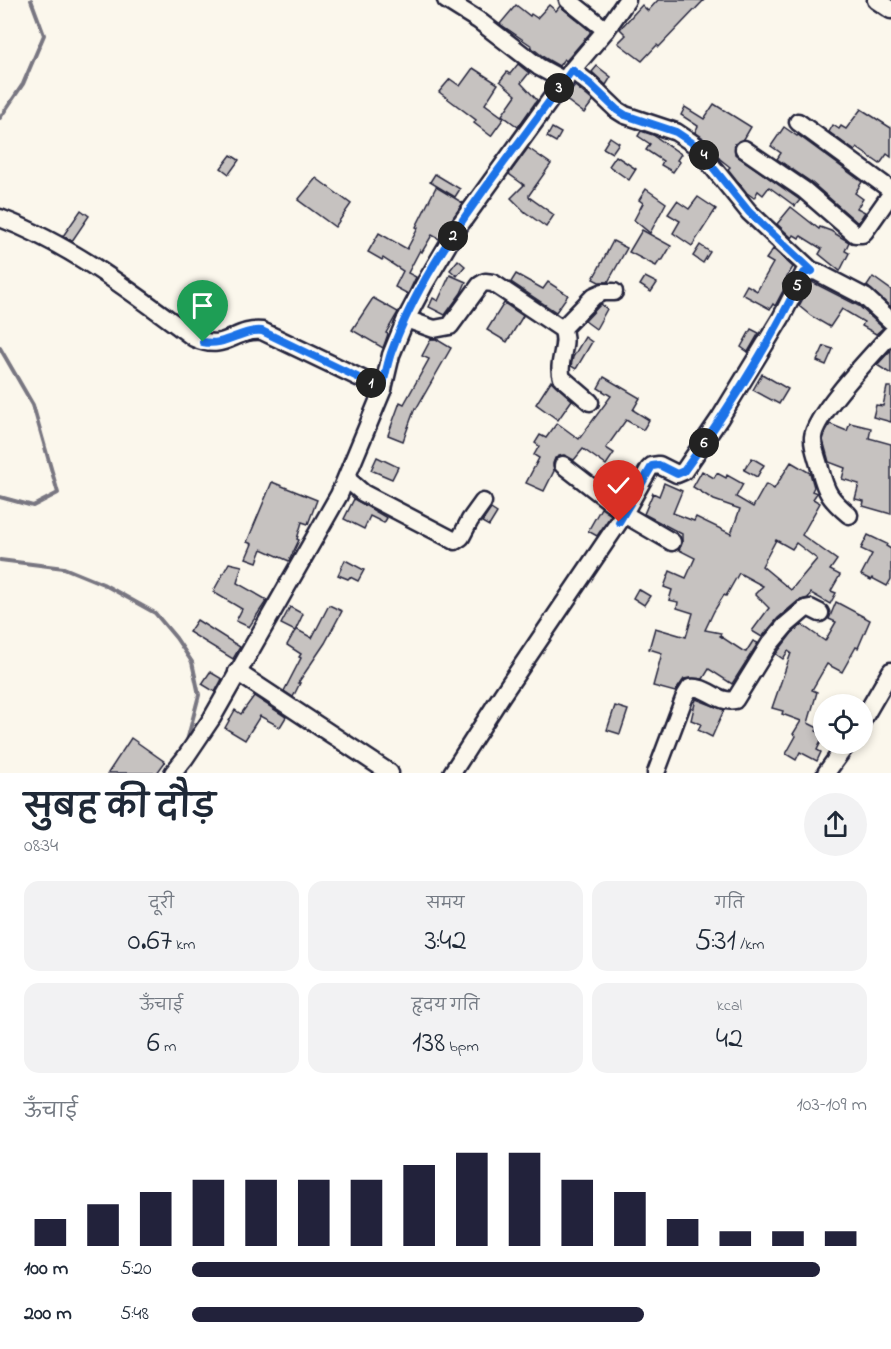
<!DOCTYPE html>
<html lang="hi">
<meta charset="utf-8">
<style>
body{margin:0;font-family:"Indie Flower","Playpen Sans Deva",sans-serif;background:#f2f2f3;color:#1f2937;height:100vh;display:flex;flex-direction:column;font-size:22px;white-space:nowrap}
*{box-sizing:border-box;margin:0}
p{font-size:20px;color:#747a83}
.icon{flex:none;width:33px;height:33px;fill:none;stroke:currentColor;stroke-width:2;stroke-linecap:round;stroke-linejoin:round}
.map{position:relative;height:773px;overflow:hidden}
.panel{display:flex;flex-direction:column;background:#fff;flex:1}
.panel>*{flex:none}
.fabs{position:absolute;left:813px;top:694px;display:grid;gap:12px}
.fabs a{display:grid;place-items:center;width:60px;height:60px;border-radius:50%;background:#fff;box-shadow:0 3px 9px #0003;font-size:30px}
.pin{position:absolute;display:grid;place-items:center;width:51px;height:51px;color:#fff;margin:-62px -26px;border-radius:50% 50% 50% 0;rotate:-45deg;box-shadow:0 0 6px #0007}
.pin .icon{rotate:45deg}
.km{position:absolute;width:30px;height:30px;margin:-15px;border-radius:50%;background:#222;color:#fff;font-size:16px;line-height:30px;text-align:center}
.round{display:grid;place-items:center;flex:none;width:63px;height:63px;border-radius:32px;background:#f2f2f3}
.summary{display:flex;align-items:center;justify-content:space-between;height:102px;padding:0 24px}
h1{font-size:33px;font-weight:600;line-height:45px}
.stats{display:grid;grid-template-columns:repeat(3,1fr);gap:9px;height:102px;padding:6px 24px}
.stats div{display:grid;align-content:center;border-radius:15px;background:#f2f2f3;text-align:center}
.stats b{font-size:30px;font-weight:600}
.stats small{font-size:16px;font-weight:400}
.stats p{font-size:16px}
.chart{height:168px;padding:12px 24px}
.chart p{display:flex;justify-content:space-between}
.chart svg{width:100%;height:108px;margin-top:6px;stroke:#22223b;stroke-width:6}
ul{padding:0 24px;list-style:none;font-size:20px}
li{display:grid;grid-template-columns:96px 72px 1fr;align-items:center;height:45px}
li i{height:15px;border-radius:8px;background:#22223b}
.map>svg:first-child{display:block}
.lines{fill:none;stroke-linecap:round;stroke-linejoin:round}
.stream{stroke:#787681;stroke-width:4}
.building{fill:#c6c2c0;stroke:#22223b;stroke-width:1.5;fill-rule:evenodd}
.minor-casing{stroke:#22223b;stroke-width:21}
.minor{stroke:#fbf7ec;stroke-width:16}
.route-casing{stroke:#fff;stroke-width:12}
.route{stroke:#1a73e8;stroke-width:8}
</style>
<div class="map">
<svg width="891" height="773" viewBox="0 0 891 773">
<rect width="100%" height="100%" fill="#fbf7ec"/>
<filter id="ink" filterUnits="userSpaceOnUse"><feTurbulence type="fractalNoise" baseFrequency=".0167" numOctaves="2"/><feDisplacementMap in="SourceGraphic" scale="12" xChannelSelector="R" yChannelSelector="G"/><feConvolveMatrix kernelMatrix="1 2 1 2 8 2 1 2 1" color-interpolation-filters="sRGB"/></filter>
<g filter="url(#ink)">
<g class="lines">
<g class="stream">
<polyline points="0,118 23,84 44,35 31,0"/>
<polyline points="0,348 33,405 58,493 33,506 0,497"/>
<polyline points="0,560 64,568 103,584 155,613 176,638 192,662 199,695 187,741"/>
</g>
</g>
<g class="building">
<polygon points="658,0 704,0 659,47 657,45 642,61 618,43 626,35 620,29 642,5 648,11"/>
<polygon points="516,5 530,16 531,14 537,18 549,5 556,11 560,6 590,31 590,33 566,61 564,59 559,66 545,58 531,47 532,46 500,24"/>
<polygon points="518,64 529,73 521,83 537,100 518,127 502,115 516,95 500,81 507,72 510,74"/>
<polygon points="597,66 611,77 606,85 592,72"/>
<polygon points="473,68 498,84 485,104 504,118 491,136 474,123 476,120 439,92 450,79 460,86"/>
<polygon points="575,86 593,101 584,113 565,99"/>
<polygon points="714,104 751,127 744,139 735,144 735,154 800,200 795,206 769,187 763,195 758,191 754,198 747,193 728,169 730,167 720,159 702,137 695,132 698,126 681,115 685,107 704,119"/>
<polygon points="861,109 891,128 891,157 887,154 880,164 857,148 855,151 829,132 833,125 839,129 841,126 846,129"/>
<polygon points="784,127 797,136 798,135 862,182 855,193 863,199 857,208 865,212 858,223 811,182 777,159 781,153 771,146"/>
<polygon points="552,128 561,133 556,142 547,137"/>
<polygon points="641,131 653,135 681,154 677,160 680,162 673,172 661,165 663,161 646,150 650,144 638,136"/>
<polygon points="610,137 619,143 612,153 603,148"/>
<polygon points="528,148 551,164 529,195 529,197 554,215 546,227 525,212 511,198 524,185 509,174"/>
<polygon points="231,155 239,160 229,174 221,168"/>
<polygon points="616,156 636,169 629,180 609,166"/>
<polygon points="435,174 460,189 455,197 430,182"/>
<polygon points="316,178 351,204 335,227 298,200"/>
<polygon points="436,187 463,203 439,239 432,235 422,252 420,250 408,273 416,277 408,294 395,287 403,271 383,258 382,260 368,252 379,233 407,249 418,228 416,227"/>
<polygon points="646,189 666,203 650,233 634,220 643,203 639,200"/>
<polygon points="698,197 716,209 692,246 673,233 680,221 668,214 677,201 689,209"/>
<polygon points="791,207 819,229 820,227 831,231 849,242 845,251 849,253 840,271 819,254 822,249 801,236 799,238 794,235 792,238 777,224"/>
<polygon points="81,210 89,216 72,241 63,236"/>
<polygon points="642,230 671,246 662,261 660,260 656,266 629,252"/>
<polygon points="613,241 627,248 608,282 599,282 593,279"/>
<polygon points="700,245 710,252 703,263 693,256"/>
<polygon points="773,249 793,267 783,284 786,285 775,306 773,304 770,309 742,294 747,285 757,291 773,263 766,259"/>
<polygon points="458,260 465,266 457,276 450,270"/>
<polygon points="516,274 543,289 548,282 568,295 556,312 511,282"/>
<polygon points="450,275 466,282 461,293 445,315 429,307 433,298 438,301"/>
<polygon points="645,277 657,283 651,292 640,285"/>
<polygon points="873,277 891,290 891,307 867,286"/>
<polygon points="812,282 859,306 883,328 876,334 862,326 864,322 842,309 830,327 811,316 799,306"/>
<polygon points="373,298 398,312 386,333 388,334 383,348 352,330"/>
<polygon points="504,303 523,316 507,342 487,330"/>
<polygon points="601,304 607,309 596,329 585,321"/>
<polygon points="751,329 759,333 748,352 741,347"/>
<polygon points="585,337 592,342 576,369 571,366 573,357"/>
<polygon points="431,339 436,339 451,348 416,409 415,408 403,441 388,435 400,402 404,404 429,359 422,356"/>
<polygon points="824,346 833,349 826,365 817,361"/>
<polygon points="891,350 891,374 877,365"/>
<polygon points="762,374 788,389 779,404 753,390"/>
<polygon points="604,377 640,398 633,410 649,420 643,430 626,420 606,448 614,453 606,465 583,449 574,460 564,455 555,458 553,464 554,471 544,491 526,483 539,458 534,455 539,446 535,443 540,435 546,438 557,423 579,439 611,396 598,388"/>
<polygon points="551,381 572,400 558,420 536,404"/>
<polygon points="887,387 891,387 891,422 873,417 876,405 883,406"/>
<polygon points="850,423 871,428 869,438 891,444 891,514 863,506 864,501 855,499 859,484 842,479 845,468 829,462 823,440 826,431 830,424 847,431"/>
<polygon points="377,457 398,467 392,479 371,470"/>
<polygon points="752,458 764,465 757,477 744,470"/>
<path d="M791 462 810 473 814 487 812 491 817 493 813 499 820 503 802 535 837 560 830 570 840 575 831 591 836 593 830 604 811 593 808 598 798 601 778 618 762 637 752 631 769 608 755 594 763 586 739 573 726 596 724 595 714 611 705 630 721 633 720 636 743 651 746 652 753 641 758 643 732 684 709 669 703 679 690 678 684 679 675 692 653 686 662 653 649 649 655 628 686 637 693 613 677 608 678 602 669 600 672 590 664 587 670 571 686 578 695 558 679 550 682 543V534L644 514 653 493 659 496 664 483 682 491 673 513 694 521 696 517 731 534 740 509 714 500 693 487 702 471 714 478 717 473 726 478 727 475 743 484 736 497 753 507 766 484 774 489ZM776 540 792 549 796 543 817 559 791 590 762 566Z"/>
<polygon points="272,482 317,500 308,524 302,522 297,539 299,540 289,561 262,549 257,562 246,558 252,544 247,542"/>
<polygon points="354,499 387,518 384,523 370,516 364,529 344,519"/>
<polygon points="601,508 611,515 597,536 588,531"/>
<polygon points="491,509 497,513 489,526 482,522"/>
<polygon points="868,535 887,544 886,546 891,549 891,579 887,586 872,578 871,580 861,575 872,554 861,549"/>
<polygon points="345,560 364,570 358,581 350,577 348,579 338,575"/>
<polygon points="229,563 242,566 237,583 267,600 249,627 236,621 242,609 213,592"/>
<polygon points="638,589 650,596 644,605 633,598"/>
<polygon points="836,602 870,620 858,648 856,647 842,672 827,664 812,690 817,692 808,723 818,728 816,731 824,735 817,750 821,752 817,761 800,752 796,760 786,754 796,736 793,734 801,721 782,714 783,711 772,708 791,653 788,651 783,659 776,654 792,633 802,625 825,641 836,622 829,619"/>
<polygon points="329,605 342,611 325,643 298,683 300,683 293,697 284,691 301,658 299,657 301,654 287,645 296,629 312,638"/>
<polygon points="290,607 303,614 295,631 281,624"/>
<polygon points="197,620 240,647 233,659 189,632"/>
<polygon points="210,672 222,679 215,692 202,684"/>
<polygon points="254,696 286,717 280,727 260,716 245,740 225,728 235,710 241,714"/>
<polygon points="696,699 724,710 712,737 698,730 701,724 691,720"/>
<polygon points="615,706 628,710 620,734 607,730"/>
<polygon points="131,738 165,762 157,773 108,773"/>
</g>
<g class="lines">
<g class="minor-casing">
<g id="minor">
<polyline points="446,0 478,20 539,67 565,81"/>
<polyline points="568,0 606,30"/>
<polyline points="876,0 891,10"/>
<polyline points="572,70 591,85 617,110 625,115 676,132 694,144 749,212 812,271"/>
<polyline points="798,122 891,190"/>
<polyline points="744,149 804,190 855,234 862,234 865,231 891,194"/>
<path d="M0 218C72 245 133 293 194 338 226 353 234 328 262 331L383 389"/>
<path d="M406 319 434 329 450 326 480 285 485 282 493 283 562 329C570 344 556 362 562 378L590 402"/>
<polyline points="562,329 594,296 603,292 614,292"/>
<polyline points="563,465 625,513"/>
<polyline points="347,479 363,493 455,541 461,537 470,520 483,502"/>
<polyline points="624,514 672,542"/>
<path d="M849 515C830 499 826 493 820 469 818 459 812 447 813 437 815 414 874 353 891 334"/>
<polyline points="237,672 390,773"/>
<polyline points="862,721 891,671"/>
<polyline points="173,773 185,758 212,718 339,495 383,389 391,355 406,319 424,285 459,226 572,70 606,30 627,0"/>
<polyline points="452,773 502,695 619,522 649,469 652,466 659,465 677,474 684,471 720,418 781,318 804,273 812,271 817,272 865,297 891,321"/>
<path d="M656 773 685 696 690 688C707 685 718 704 735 700L769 645 785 626 805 609 810 608 820 613"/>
<polyline points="826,773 847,744"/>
</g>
</g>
<use href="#minor" class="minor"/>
</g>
</g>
<g class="lines" filter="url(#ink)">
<g class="route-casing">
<path id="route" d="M203 342C225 347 241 329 262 331L382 389C385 377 387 365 391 353 427 252 511 157 572 70L591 85 617 110 625 115 676 132 694 144 749 212 812 271 804 273 801 278C770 345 727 411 684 471L677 474 659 465 652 466 619 522"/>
</g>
<use href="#route" class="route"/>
</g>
</svg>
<div class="fabs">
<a><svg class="icon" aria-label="locate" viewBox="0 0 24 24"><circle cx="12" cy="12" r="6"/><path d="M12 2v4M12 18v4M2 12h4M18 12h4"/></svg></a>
</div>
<div class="pin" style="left:203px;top:342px;background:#1e9e55"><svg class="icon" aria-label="arrive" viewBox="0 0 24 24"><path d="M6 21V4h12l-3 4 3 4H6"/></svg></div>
<div class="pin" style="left:619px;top:522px;background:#d93025"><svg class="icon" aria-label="check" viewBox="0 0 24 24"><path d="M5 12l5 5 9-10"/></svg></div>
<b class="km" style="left:371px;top:383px">1</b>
<b class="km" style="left:453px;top:236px">2</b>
<b class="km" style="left:559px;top:88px">3</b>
<b class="km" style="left:704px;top:155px">4</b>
<b class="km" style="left:797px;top:286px">5</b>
<b class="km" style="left:704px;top:443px">6</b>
</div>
<section class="panel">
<div class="summary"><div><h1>सुबह की दौड़</h1><p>08:34</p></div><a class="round"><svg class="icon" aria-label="share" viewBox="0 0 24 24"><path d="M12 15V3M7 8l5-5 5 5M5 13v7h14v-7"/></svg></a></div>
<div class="stats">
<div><p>दूरी</p><b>0.67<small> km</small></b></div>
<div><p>समय</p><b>3:42</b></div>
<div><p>गति</p><b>5:31<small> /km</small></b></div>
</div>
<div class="stats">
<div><p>ऊँचाई</p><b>6<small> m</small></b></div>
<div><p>हृदय गति</p><b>138<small> bpm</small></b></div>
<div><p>kcal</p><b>42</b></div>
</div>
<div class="chart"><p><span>ऊँचाई</span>103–109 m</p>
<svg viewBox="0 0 160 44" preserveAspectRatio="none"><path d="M5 44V33M15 44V27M25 44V22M35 44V17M45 44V17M55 44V17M65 44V17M75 44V11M85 44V6M95 44V6M105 44V17M115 44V22M125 44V33M135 44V38M145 44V38M155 44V38"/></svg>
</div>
<ul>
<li><b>100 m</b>5:20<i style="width:93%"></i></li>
<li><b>200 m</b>5:48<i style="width:67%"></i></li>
</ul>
</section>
